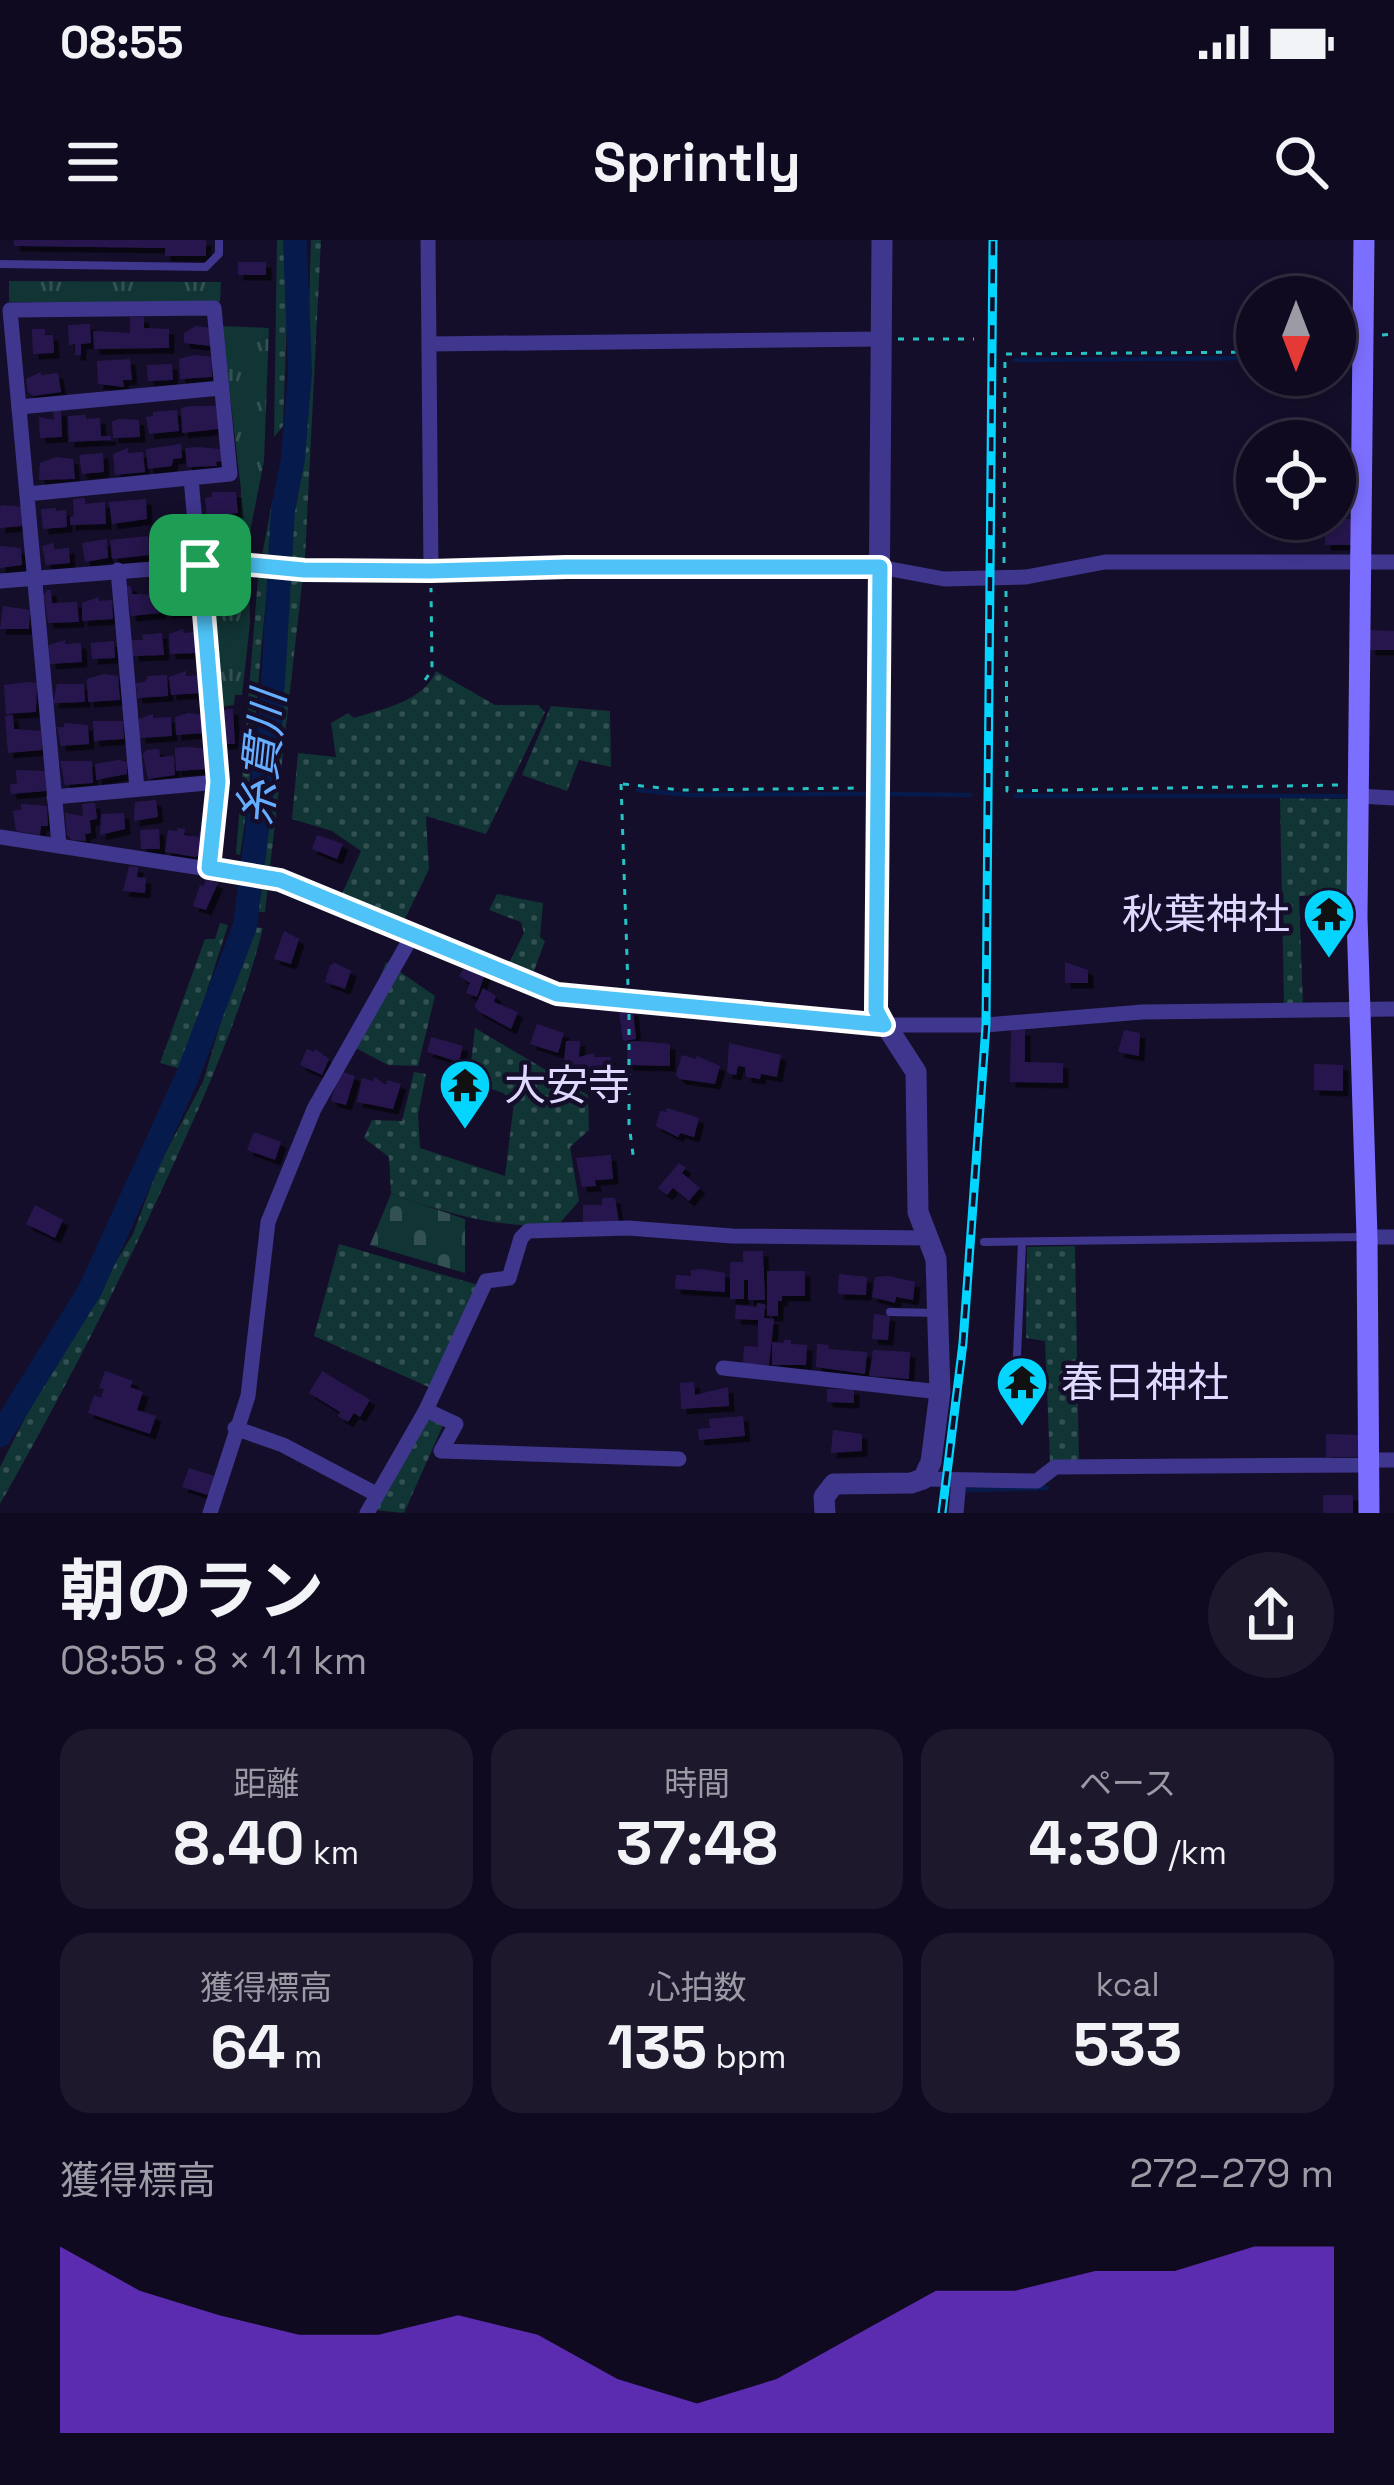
<!DOCTYPE html>
<html lang="ja">
<meta charset="utf-8">
<style>
body{margin:0;font-family:"Space Grotesk","Noto Sans JP",sans-serif;background:#1e182d;color:#f1f3f6;height:100vh;display:flex;flex-direction:column;font-size:45px;white-space:nowrap}
*{box-sizing:border-box;margin:0}
p{font-size:39px;color:#9c9aa5}
.icon{flex:none;width:66px;height:66px;fill:none;stroke:currentColor;stroke-width:2;stroke-linecap:round;stroke-linejoin:round}
.map{position:relative;height:1273px;overflow:hidden}
.panel{display:flex;flex-direction:column;background:#100a20;flex:1}
.panel>*{flex:none}
.needle{width:78px;rotate:180deg}
.tools{position:absolute;left:1236px;top:36px;display:grid;gap:24px}
.tools a{display:grid;place-items:center;width:120px;height:120px;border-radius:50%;background:#100a20;box-shadow:0 6px 18px #0003,0 0 0 3px #302b3e;font-size:60px}
.pin{position:absolute;display:grid;place-items:center;width:102px;height:102px;color:#fff;margin:-51px;border-radius:24px;box-shadow:0 6px 18px #0006}
.round{display:grid;place-items:center;flex:none;width:126px;height:126px;border-radius:63px;background:#1e182d}
.head{display:flex;align-items:center;justify-content:space-between;height:204px;padding:0 60px}
h1{font-size:66px;font-weight:700;line-height:90px}
.stats{display:grid;grid-template-columns:repeat(3,1fr);gap:18px;height:204px;padding:12px 60px}
.stats div{display:grid;align-content:center;border-radius:30px;background:#1e182d;text-align:center}
.stats b{font-size:60px;font-weight:700}
.stats small{font-size:33px;font-weight:400}
.stats p{font-size:33px}
.chart{height:336px;padding:24px 60px}
.chart p{display:flex;justify-content:space-between}
.chart svg{width:100%;height:216px;margin-top:12px;fill:#7c3aed;opacity:.7}
.status{display:flex;justify-content:space-between;align-items:center;height:84px;padding:0 60px;background:#100a20;direction:ltr}
.status svg{height:33px;fill:currentColor}
header{display:flex;justify-content:space-between;align-items:center;height:156px;padding:0 60px;background:#100a20;font-size:54px;font-weight:700}
.map>svg:first-child{display:block}
.grass{fill:url(#grass-dots)}
.cemetery{fill:url(#cemetery-stones)}
.park{fill:url(#park-tufts)}
.lines{fill:none;stroke-linecap:round;stroke-linejoin:round}
.stream{stroke:#061b4b;stroke-width:4.5}
.river{stroke:#061b4b;stroke-width:24}
.building{fill:#27194d;filter:url(#shadow)}
.path{stroke:#26c3c5;stroke-width:3;stroke-dasharray:6 9;stroke-linecap:butt}
.service{stroke:#3f368d;stroke-width:8}
.minor{stroke:#3f368d;stroke-width:15}
.tertiary{stroke:#3f368d;stroke-width:21}
.secondary{stroke:#7c6fff;stroke-width:21}
.rail-casing{stroke:#04d5ff;stroke-width:9}
.rail{stroke:#150e2a;stroke-width:4.5;stroke-dasharray:14;stroke-linecap:butt}
.route-casing{stroke:#fff;stroke-width:24}
.route{stroke:#4fc3f7;stroke-width:15}
.labels{text-anchor:middle;dominant-baseline:central;stroke-width:9;stroke-linejoin:round;paint-order:stroke}
.poi-label{font-size:42px;fill:#dfd8ff;stroke:#150e2a;text-anchor:start}
.water-label{font-size:45px;font-style:italic;fill:#66aeff;stroke:#150e2a}
</style>
<div class="status"><b>08:55</b><svg viewBox="0 0 49 12"><path d="M0 12V9h3v3zM5 12V6h3v6zM10 12V3h3v9zM15 12V0h3v12zM26 1h20v11H26zM47 4h2v5h-2z"/></svg></div>
<header><svg class="icon" aria-label="menu" viewBox="0 0 24 24"><path d="M4 6h16M4 12h16M4 18h16"/></svg>Sprintly<svg class="icon" aria-label="search" viewBox="0 0 24 24"><circle cx="10" cy="10" r="6"/><path d="M15 15l6 6"/></svg></header>
<div class="map">
<svg width="1394" height="1273" viewBox="0 0 1394 1273">
<defs>
<pattern id="grass-dots" width="8" height="8" patternUnits="userSpaceOnUse" patternTransform="scale(3)"><rect width="8" height="8" fill="#113435"/><path d="M2 2h.1M6 6h.1" fill="none" stroke="#335153" stroke-width="1.8" stroke-linecap="round"/></pattern>
<pattern id="cemetery-stones" width="16" height="16" patternUnits="userSpaceOnUse" patternTransform="scale(3)"><rect width="16" height="16" fill="#113435"/><path d="M2 7V4a2 2 0 0 1 4 0v3zM10 15v-3a2 2 0 0 1 4 0v3z" fill="#335153"/></pattern>
<pattern id="park-tufts" width="24" height="20" patternUnits="userSpaceOnUse" patternTransform="scale(3)"><rect width="24" height="20" fill="#113435"/><path d="M3 7l-1-3M5 7V3M7 7l1-3M15 17l-1-3M17 17v-4M19 17l1-3" fill="none" stroke="#335153"/></pattern>
<filter id="shadow"><feDropShadow dx="5.5" dy="5.5" stdDeviation="0" flood-color="#0009"/></filter>
</defs>
<rect width="100%" height="100%" fill="#150e2a"/>
<g class="grass">
<polygon points="277,0 290,0 283,186 274,197"/>
<polygon points="311,0 321,0 305,318 265,672 255,672 276,510 293,283 305,215"/>
<path d="M281 258C258 376 259 497 240 615L236 614 258 337 272 262Z"/>
<path d="M436 431 495 465H538L545 472 486 594 426 576 429 629 402 685 341 656 361 611 332 591 292 579 298 513 336 517 331 483 348 473 354 478C384 468 423 462 436 431Z"/>
<polygon points="551,466 610,471 611,527 579,520 567,551 522,535"/>
<polygon points="1280,558 1350,559 1348,674 1335,674 1334,654 1299,656 1303,766 1284,767"/>
<polygon points="497,654 543,663 540,697 545,701 532,736 508,725 524,693 521,682 489,670"/>
<polygon points="220,683 228,685 182,829 160,823 205,699 215,699"/>
<path d="M249 687 263 688C240 779 203 860 164 945 114 1054 59 1160 0 1264V1227L50 1129 133 994 158 927 203 842Z"/>
<polygon points="386,722 435,756 418,826 388,825 354,807"/>
<path d="M475 788 588 855 589 890 570 907 579 961 559 984C498 990 448 973 391 954L389 917 364 898 372 880 402 881 414 832 426 834 418 875 420 908 505 936 514 862 503 853 469 841Z"/>
<polygon points="339,1004 478,1045 431,1148 314,1096"/>
<polygon points="1075,1006 1079,1222 1050,1222 1045,1101 1026,1098 1027,1007"/>
<polygon points="431,1179 443,1185 404,1273 375,1270 424,1182"/>
</g>
<polygon class="cemetery" points="391,954 465,979 465,1033 370,1005"/>
<g class="park">
<polygon points="9,41 221,42 220,62 9,62"/>
<polygon points="222,86 269,88 264,221 245,317 240,317 241,250"/>
<polygon points="207,337 249,339 250,383 242,455 235,455 234,465 220,467"/>
</g>
<g class="lines">
<g class="stream">
<polyline points="1335,118 1349,118"/>
<polyline points="1015,120 1257,118"/>
<polyline points="638,550 688,555 868,554"/>
<polyline points="886,554 970,555"/>
<polyline points="1016,556 1344,556"/>
<polyline points="966,1250 1047,1248"/>
</g>
<polyline class="river" points="0,1195 90,1050 187,837 245,686 271,478 283,269 293,219 300,132 295,0"/>
</g>
<g class="building">
<polygon points="14,0 206,0 206,16 165,16 165,8 14,6"/>
<rect x="238" y="22" width="28" height="13"/>
<polygon points="130,77 144,77 144,88 169,89 169,108 94,109 93,91 130,93"/>
<polygon points="90,84 91,103 81,104 81,115 75,115 75,104 69,105 68,85"/>
<polygon points="196,86 210,88 211,106 184,103 184,93"/>
<polygon points="32,89 45,89 45,95 53,95 54,113 33,114"/>
<polygon points="194,115 211,117 212,137 180,139 179,119"/>
<polygon points="130,119 132,140 123,140 124,147 98,144 97,121"/>
<polygon points="172,124 173,140 148,141 147,125"/>
<polygon points="41,132 41,135 58,133 61,152 33,156 28,152 26,139"/>
<polygon points="190,166 216,166 218,189 182,193 181,168"/>
<polygon points="177,170 179,191 149,194 146,177 153,176 153,172"/>
<polygon points="53,171 61,171 62,197 40,198 39,177 54,180"/>
<polygon points="86,175 86,179 100,178 101,196 111,196 111,200 69,202 68,176"/>
<polygon points="119,179 139,180 140,197 113,198 112,182"/>
<polygon points="181,204 182,218 173,219 172,226 148,229 146,209"/>
<polygon points="198,207 220,209 222,221 216,222 217,226 187,227 185,208"/>
<polygon points="128,208 128,213 143,212 145,232 115,235 113,214"/>
<polygon points="103,213 104,232 82,234 79,215"/>
<polygon points="56,217 73,219 75,239 39,240 40,223"/>
<polygon points="212,252 236,252 238,273 207,277 205,258 212,257"/>
<polygon points="85,258 85,264 105,262 106,284 70,285 70,277 74,276 73,259"/>
<polygon points="146,259 147,279 112,284 109,262"/>
<polygon points="4,265 21,267 22,286 0,288 0,266"/>
<polygon points="56,268 56,271 66,270 67,287 43,289 41,269"/>
<polygon points="222,278 237,278 235,311 208,310 208,294 223,291"/>
<rect x="1325" y="279" width="29" height="26"/>
<polygon points="178,291 180,315 154,317 152,293"/>
<polygon points="148,296 150,315 112,319 110,300"/>
<polygon points="107,299 108,318 85,322 82,303"/>
<polygon points="54,303 54,309 69,308 70,323 46,325 42,306"/>
<polygon points="0,306 21,308 22,325 0,328"/>
<polygon points="127,346 131,346 132,354 160,355 161,373 131,376"/>
<polygon points="47,350 51,350 52,363 77,362 79,382 48,383 44,355"/>
<polygon points="171,351 193,352 193,372 166,373 165,355"/>
<polygon points="99,357 99,361 112,360 113,379 82,381 82,363"/>
<polygon points="3,366 30,370 29,389 0,389"/>
<polygon points="183,389 184,393 196,392 198,413 170,414 169,394"/>
<polygon points="1370,390 1394,391 1394,410 1370,410"/>
<polygon points="162,393 164,415 133,416 132,400 143,400 142,395"/>
<polygon points="65,400 65,404 81,403 82,422 50,424 49,405"/>
<polygon points="114,401 115,418 92,419 91,403"/>
<polygon points="186,431 186,436 201,435 201,453 171,455 169,437"/>
<polygon points="104,434 118,436 120,460 88,462 87,439"/>
<polygon points="167,435 168,456 137,458 136,443 145,442 148,436"/>
<polygon points="27,442 37,443 36,472 6,474 4,445"/>
<polygon points="57,444 84,444 85,462 53,463"/>
<polygon points="233,469 235,504 222,504 220,470"/>
<polygon points="188,473 204,475 205,493 176,495 175,477"/>
<polygon points="153,474 153,478 171,477 172,496 140,498 139,479"/>
<polygon points="13,475 14,489 41,491 42,510 8,513 5,476"/>
<polygon points="93,481 123,481 124,499 94,501"/>
<polygon points="64,483 88,485 89,504 61,506 57,487 64,487"/>
<polygon points="188,507 208,509 209,529 176,531 175,508"/>
<polygon points="159,509 160,517 174,516 175,535 148,539 143,515 146,510"/>
<polygon points="119,520 127,522 127,534 96,540 95,524"/>
<polygon points="60,521 92,521 93,543 65,545"/>
<polygon points="16,530 45,531 46,551 11,554 10,544 17,544"/>
<polygon points="156,560 158,577 134,581 135,562"/>
<polygon points="95,563 97,579 90,580 91,593 85,594 86,601 72,600 67,595 65,573 83,576 82,564"/>
<polygon points="21,564 47,566 48,586 41,586 40,595 16,591 13,571 21,570"/>
<polygon points="124,573 125,589 100,595 101,574"/>
<polygon points="177,588 185,589 184,595 199,597 200,592 206,593 203,612 196,617 165,612 168,590 177,591"/>
<polygon points="159,589 160,609 141,609 140,590"/>
<polygon points="317,595 343,604 337,619 312,609"/>
<polygon points="129,626 138,627 137,637 146,638 145,653 123,651"/>
<polygon points="206,639 218,643 206,670 193,666 200,645 204,646"/>
<polygon points="284,691 299,699 291,724 274,719"/>
<polygon points="1065,722 1088,730 1088,743 1065,743"/>
<polygon points="335,723 351,731 345,749 325,742 330,725"/>
<polygon points="467,724 486,731 477,757 466,753 470,743 459,736"/>
<polygon points="483,748 496,756 494,762 518,772 511,789 478,771 475,766"/>
<polygon points="633,770 636,799 623,801 619,771"/>
<polygon points="537,784 564,793 558,813 530,804"/>
<polygon points="1011,790 1025,790 1025,822 1063,823 1063,843 1010,842"/>
<polygon points="1124,790 1140,793 1139,816 1118,812"/>
<polygon points="431,797 463,806 459,822 427,812"/>
<polygon points="566,801 580,801 579,817 594,813 594,817 611,817 611,840 578,839 573,835 573,828 566,828 564,822"/>
<polygon points="636,801 670,804 670,826 627,825 628,802"/>
<polygon points="729,803 781,815 777,837 761,834 760,839 746,837 745,827 738,826 736,835 727,833"/>
<polygon points="307,809 314,812 315,809 329,819 322,835 300,825"/>
<polygon points="682,815 696,819 697,816 720,826 715,844 680,839 676,835"/>
<polygon points="1314,824 1343,825 1343,851 1314,850"/>
<polygon points="340,831 355,836 346,865 331,861"/>
<polygon points="374,837 386,845 387,840 401,844 393,869 357,862 362,838 373,841"/>
<polygon points="667,868 699,878 694,897 680,893 678,897 656,886 660,871 666,872"/>
<polygon points="254,892 281,902 275,920 247,910"/>
<polygon points="611,915 613,939 595,940 596,946 582,947 576,918"/>
<polygon points="679,923 686,928 682,933 700,948 689,961 673,948 667,955 658,948"/>
<polygon points="602,958 615,958 619,982 583,982 583,965 602,965"/>
<polygon points="35,965 63,980 55,998 26,984"/>
<polygon points="743,1011 763,1011 765,1060 748,1060 748,1040 744,1040 744,1059 730,1059 730,1022 743,1022"/>
<polygon points="702,1029 725,1033 725,1052 675,1049 676,1035 691,1036 691,1030"/>
<polygon points="767,1031 805,1031 805,1056 782,1056 782,1061 778,1061 778,1076 767,1076"/>
<polygon points="839,1034 867,1037 866,1055 838,1054"/>
<polygon points="889,1036 915,1042 913,1060 896,1057 895,1063 872,1057 875,1037"/>
<polygon points="757,1063 765,1064 764,1078 774,1079 769,1125 743,1124 744,1106 758,1107 758,1080 735,1079 736,1065 757,1067"/>
<polygon points="874,1074 890,1076 888,1100 872,1099"/>
<polygon points="784,1100 791,1100 791,1104 807,1105 806,1125 772,1125 772,1102 784,1103"/>
<polygon points="817,1104 829,1105 828,1109 867,1112 865,1134 816,1127"/>
<polygon points="873,1110 910,1112 909,1139 869,1136"/>
<polygon points="105,1131 133,1141 130,1147 143,1152 137,1170 156,1176 150,1194 88,1173 94,1155 101,1158 104,1149 99,1148"/>
<polygon points="322,1131 370,1160 360,1177 354,1173 348,1182 338,1176 340,1172 309,1153"/>
<polygon points="694,1142 695,1155 728,1147 729,1166 681,1169 680,1143"/>
<polygon points="827,1149 854,1149 854,1163 827,1162"/>
<polygon points="743,1176 745,1196 699,1200 698,1189 710,1188 709,1179"/>
<polygon points="833,1190 862,1194 862,1211 831,1213"/>
<polygon points="1326,1194 1360,1195 1359,1217 1326,1217"/>
<polygon points="189,1228 217,1237 211,1256 182,1247"/>
<rect x="1323" y="1255" width="30" height="18"/>
</g>
<g class="lines">
<g class="path">
<polyline points="1382,95 1394,94"/>
<polyline points="898,99 974,99"/>
<polyline points="1004,323 1005,114 1257,112"/>
<polyline points="1006,351 1007,551 1338,545"/>
<polyline points="425,440 432,430 431,348"/>
<polyline points="621,544 628,746"/>
<polyline points="623,544 681,550 859,548"/>
<polyline points="629,774 629,884 634,922"/>
</g>
<g class="service">
<polyline points="0,24 206,27 219,14 219,0"/>
<polyline points="984,1002 1366,997"/>
<polyline points="890,1072 937,1073"/>
<polyline points="1016,1138 1022,1002"/>
</g>
<g class="minor">
<polyline points="428,0 431,331"/>
<polyline points="429,104 882,99"/>
<polyline points="19,167 221,148"/>
<polyline points="191,238 218,542 209,628"/>
<polyline points="27,254 230,234 214,68 10,70 59,605"/>
<polyline points="118,330 137,549"/>
<polyline points="0,341 230,323 304,330 431,331 880,327 944,339 1026,337 1105,322 1394,322"/>
<polyline points="1358,556 1394,558"/>
<polyline points="54,557 218,542"/>
<polyline points="0,597 280,640 557,754 884,785 986,785 1142,772 1394,769"/>
<polyline points="1367,997 1394,997"/>
<polyline points="723,1128 940,1152"/>
<polyline points="426,1170 456,1184 441,1211 679,1219"/>
<polyline points="235,1188 283,1205 376,1254"/>
<polyline points="923,1239 1037,1241 1055,1227 1366,1225 1377,1220 1394,1220"/>
<polyline points="210,1273 248,1156 268,982 314,869 413,694"/>
<polyline points="367,1273 426,1170 486,1041 509,1038 521,998 528,991 628,988 732,996 928,998"/>
<polyline points="956,1273 959,1240"/>
</g>
<polyline class="tertiary" points="825,1273 824,1257 834,1244 911,1243 923,1239 931,1222 940,1152 936,1019 918,972 916,832 876,770 882,0"/>
<polyline class="secondary" points="1364,0 1357,677 1367,997 1369,1273"/>
<g class="rail-casing">
<polyline id="rail" points="942,1273 963,1103 986,785 993,0"/>
</g>
<use href="#rail" class="rail"/>
</g>
<g class="lines">
<g class="route-casing">
<polygon id="route" points="230,323 304,330 431,331 566,327 880,327 876,770 884,785 557,754 280,640 209,628 218,542 200,325"/>
</g>
<use href="#route" class="route"/>
</g>
<defs>
<g id="temple-pin" transform="scale(2.7)"><path d="M0 17L-7.5 6A9.5 9.5 0 1 1 7.5 6Z" fill="#04d5ff" stroke="#150e2a"/><path d="M0-6L5-2H3V0L6.5 2.5H4V6H1.5V3h-3V6H-4V2.5H-6.5L-3 0V-2H-5Z" fill="#111"/></g>
</defs>
<g fill-rule="evenodd">
<use href="#temple-pin" x="1329" y="674"/>
<use href="#temple-pin" x="465" y="845"/>
<use href="#temple-pin" x="1022" y="1142"/>
</g>
<g class="labels">
<g class="poi-label">
<text x="1290" y="674" text-anchor="end">秋葉神社</text>
<text x="504" y="845">大安寺</text>
<text x="1061" y="1142">春日神社</text>
</g>
<g class="water-label">
<text transform="translate(262 518) rotate(-84)">糸貫川</text>
</g>
</g>
</svg>
<div class="tools">
<a><svg class="needle" viewBox="-14 -14 28 28"><path d="M0-13l5 13h-10z" fill="#e53935"/><path d="M0 13l5-13h-10z" fill="#9c9aa5"/></svg></a>
<a><svg class="icon" aria-label="locate" viewBox="0 0 24 24"><circle cx="12" cy="12" r="6"/><path d="M12 2v4M12 18v4M2 12h4M18 12h4"/></svg></a>
</div>
<div class="pin" style="left:200px;top:325px;background:#1e9e55"><svg class="icon" aria-label="arrive" viewBox="0 0 24 24"><path d="M6 21V4h12l-3 4 3 4H6"/></svg></div>
</div>
<section class="panel">
<div class="head"><div><h1>朝のラン</h1><p>08:55 · 8 × 1.1 km</p></div><a class="round"><svg class="icon" aria-label="share" viewBox="0 0 24 24"><path d="M12 15V3M7 8l5-5 5 5M5 13v7h14v-7"/></svg></a></div>
<div class="stats">
<div><p>距離</p><b>8.40<small> km</small></b></div>
<div><p>時間</p><b>37:48</b></div>
<div><p>ペース</p><b>4:30<small> /km</small></b></div>
</div>
<div class="stats">
<div><p>獲得標高</p><b>64<small> m</small></b></div>
<div><p>心拍数</p><b>135<small> bpm</small></b></div>
<div><p>kcal</p><b>533</b></div>
</div>
<div class="chart"><p><span>獲得標高</span>272–279 m</p>
<svg viewBox="0 0 160 44" preserveAspectRatio="none"><path d="M0 44V6L10 15L20 20L30 24L40 24L50 20L60 24L70 33L80 38L90 33L100 24L110 15L120 15L130 11L140 11L150 6L160 6V44z"/></svg>
</div>
</section>
